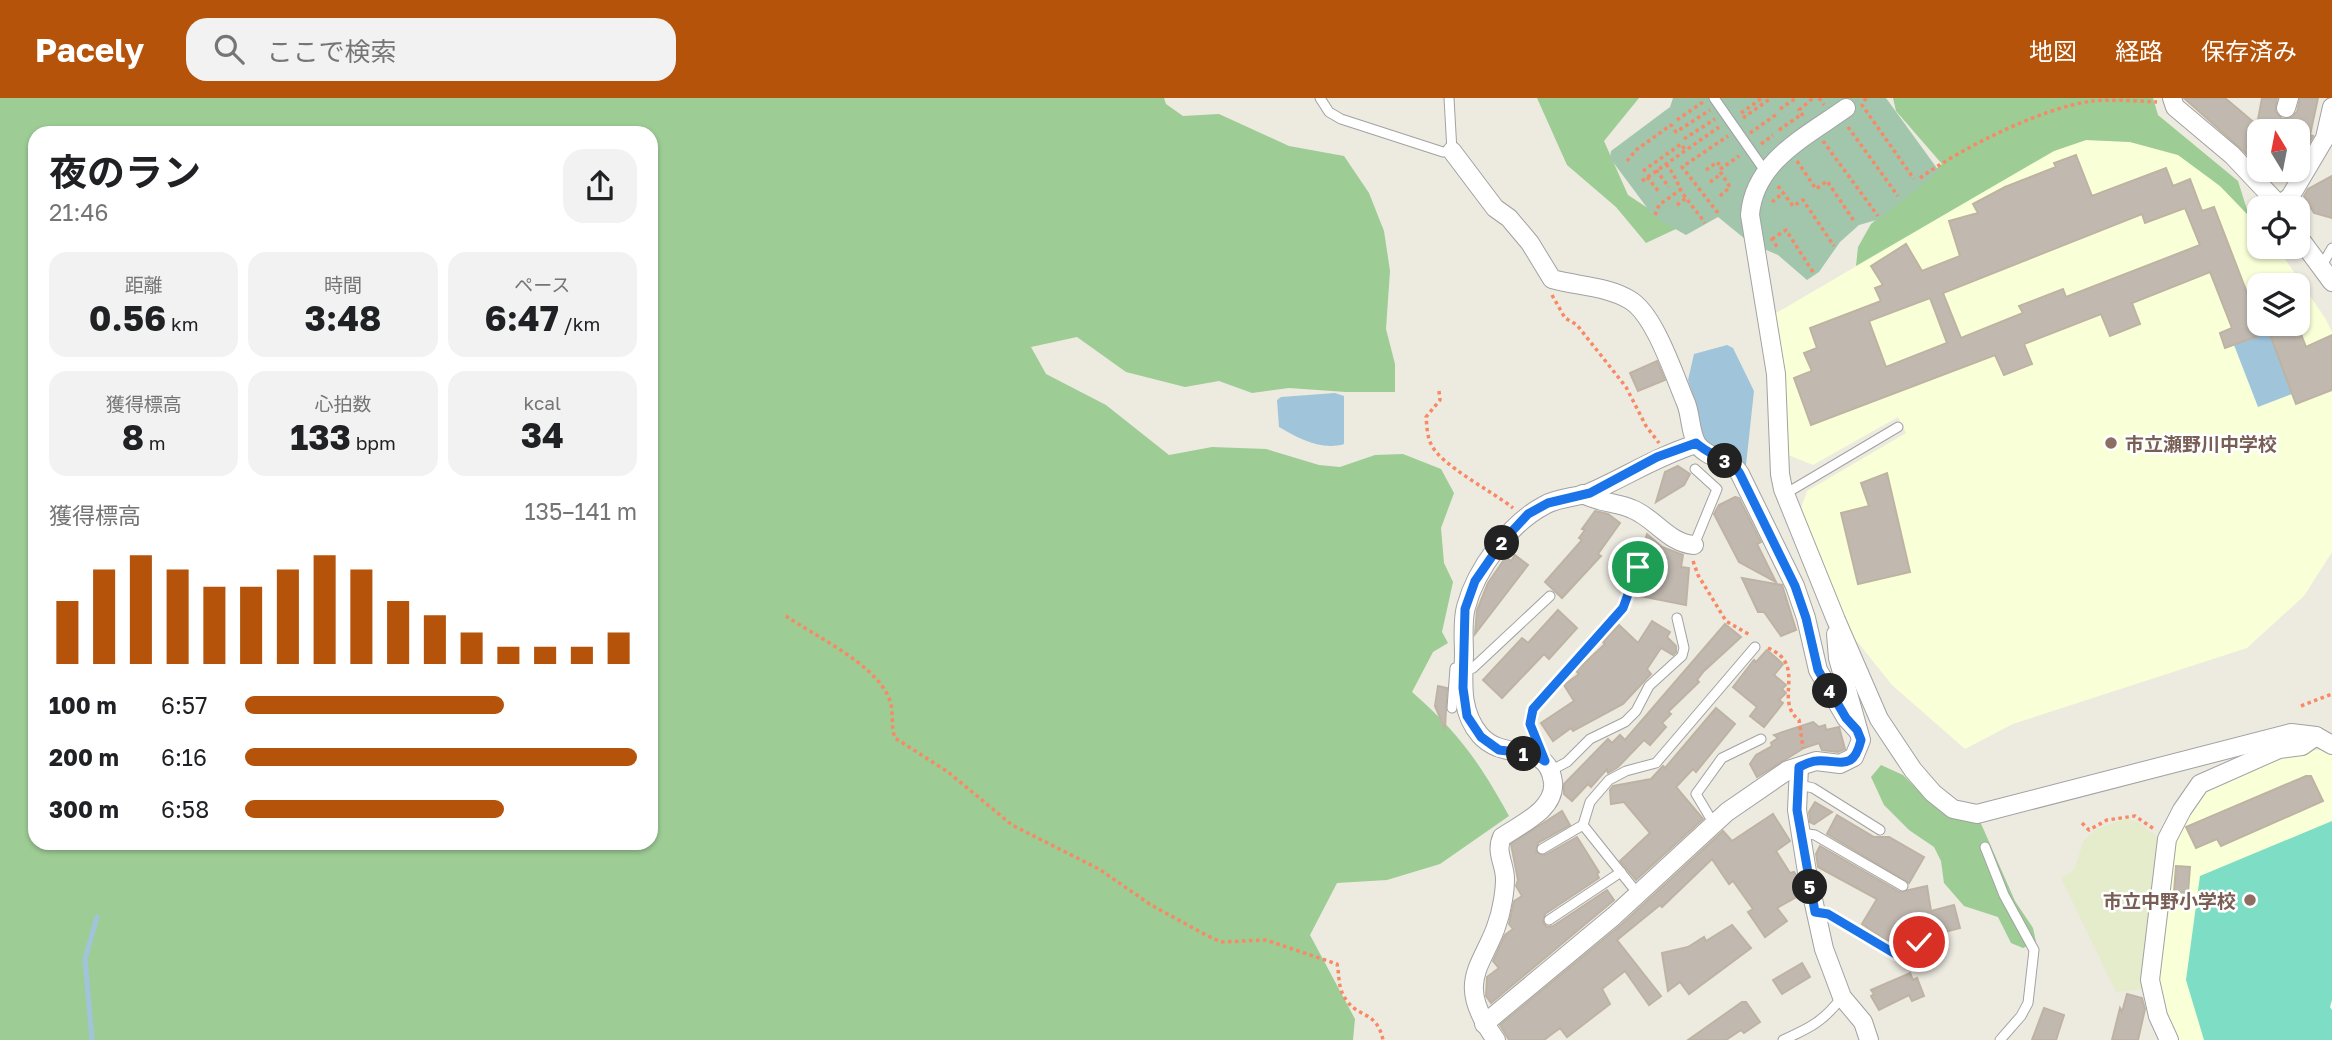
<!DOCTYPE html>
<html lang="ja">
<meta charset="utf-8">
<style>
body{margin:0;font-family:"Golos Text","Noto Sans JP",sans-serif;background:#f2f2f2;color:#202124;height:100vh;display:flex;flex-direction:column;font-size:26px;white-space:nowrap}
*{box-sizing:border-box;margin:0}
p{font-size:23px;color:#757577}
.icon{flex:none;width:38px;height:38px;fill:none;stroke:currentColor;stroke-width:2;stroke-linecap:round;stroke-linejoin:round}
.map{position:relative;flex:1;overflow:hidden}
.sheet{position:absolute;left:28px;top:28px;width:630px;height:724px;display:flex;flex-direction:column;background:#fff;border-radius:21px;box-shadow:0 2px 5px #0004}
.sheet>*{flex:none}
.needle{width:46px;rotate:350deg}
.controls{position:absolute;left:2247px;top:21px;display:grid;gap:14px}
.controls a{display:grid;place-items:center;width:63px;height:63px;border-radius:14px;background:#fff;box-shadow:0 2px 5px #0004;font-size:35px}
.pin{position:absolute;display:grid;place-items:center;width:60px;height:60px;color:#fff;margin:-30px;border:4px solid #fff;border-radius:50%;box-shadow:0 2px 7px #0007}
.km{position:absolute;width:35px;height:35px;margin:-18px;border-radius:50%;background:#222;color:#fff;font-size:19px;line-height:35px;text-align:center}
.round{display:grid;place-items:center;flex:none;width:74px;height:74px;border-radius:21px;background:#f2f2f2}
.headline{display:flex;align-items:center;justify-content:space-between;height:119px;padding:0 21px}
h1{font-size:38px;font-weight:700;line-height:52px}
.stats{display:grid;grid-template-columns:repeat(3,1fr);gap:10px;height:119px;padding:7px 21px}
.stats div{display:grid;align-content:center;border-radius:18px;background:#f2f2f2;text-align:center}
.stats b{font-size:35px;font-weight:700}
.stats small{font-size:19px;font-weight:400}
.stats p{font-size:19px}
.chart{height:196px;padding:14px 21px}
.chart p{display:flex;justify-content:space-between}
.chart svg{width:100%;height:126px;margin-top:7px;stroke:#b45309;stroke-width:6}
ul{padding:0 21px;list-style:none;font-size:23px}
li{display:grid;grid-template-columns:112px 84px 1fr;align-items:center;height:52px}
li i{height:18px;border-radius:9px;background:#b45309}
header{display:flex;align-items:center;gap:42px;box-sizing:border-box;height:98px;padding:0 35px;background:#b45309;color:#fff}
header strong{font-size:33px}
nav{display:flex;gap:38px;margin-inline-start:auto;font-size:24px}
.search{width:490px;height:63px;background:#f2f2f2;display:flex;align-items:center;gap:18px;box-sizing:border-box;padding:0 24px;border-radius:21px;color:#757577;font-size:26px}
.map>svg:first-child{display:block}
.education{fill:#f9ffd7;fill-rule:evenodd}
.farmland{fill:#e5eccb}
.forest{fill:#9dcc95;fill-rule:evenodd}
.cemetery{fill:#a1c6ac}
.pitch{fill:#7dddc5}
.water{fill:#a0c5db}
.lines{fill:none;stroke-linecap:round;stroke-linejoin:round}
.stream{stroke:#a0c5db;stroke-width:5}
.building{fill:#c1b9b0;stroke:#beb3a3;stroke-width:2;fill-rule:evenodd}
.lane-casing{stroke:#a2a2a2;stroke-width:11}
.street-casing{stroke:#a2a2a2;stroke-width:20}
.path{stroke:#f98965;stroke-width:3.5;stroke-dasharray:3.5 3.5;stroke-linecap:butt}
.lane{stroke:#fff;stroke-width:9}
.street{stroke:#fff;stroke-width:18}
.route-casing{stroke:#fff;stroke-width:14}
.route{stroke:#1a73e8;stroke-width:9}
.education-dot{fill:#8d6e63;stroke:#fff;stroke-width:2.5}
.labels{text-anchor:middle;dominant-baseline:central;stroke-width:5;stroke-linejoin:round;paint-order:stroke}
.education-label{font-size:19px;font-weight:bold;fill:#785e54;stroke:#fff;text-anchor:start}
</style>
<header>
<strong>Pacely</strong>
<div class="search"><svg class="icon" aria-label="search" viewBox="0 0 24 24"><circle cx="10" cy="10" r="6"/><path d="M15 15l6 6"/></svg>ここで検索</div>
<nav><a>地図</a><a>経路</a><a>保存済み</a></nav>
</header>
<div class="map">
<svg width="2332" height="942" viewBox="0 0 2332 942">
<rect width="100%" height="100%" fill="#edeae0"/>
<g class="education">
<path d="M2086 42 2130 44 2178 57 2220 88 2259 129V149H2277L2325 220 2332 234V454L2304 498 2247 550 2013 626 1965 651 1892 587 1848 532 1801 410 1807 393 1906 335 1898 319 1813 367 1783 355 1771 218 2012 77 2054 53ZM2259 187H2298V226H2259Z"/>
<polygon points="2327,651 2332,653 2332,942 2179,942 2162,906 2157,879 2176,743 2204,690 2279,656"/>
</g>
<polygon class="farmland" points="2125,721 2138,724 2163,743 2146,891 2116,894 2061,780 2074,772 2084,742 2097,731"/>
<g class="forest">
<path d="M0 0H1164L1166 6 1183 18 1219 16 1289 48 1344 58 1369 95 1384 133 1390 173 1386 231 1395 266V294H1346L1289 290 1252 295 1219 283 1185 289 1126 274 1077 239 1031 249 1046 276 1106 307 1169 357 1212 349 1266 351 1319 367 1340 369 1375 357 1403 356 1441 371 1454 395 1441 430 1444 465 1453 484 1442 534 1448 545 1433 554 1412 594C1458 634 1480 665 1509 718L1440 766 1387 782 1337 785 1310 837 1355 921 1353 942H0ZM35 35H651V746H35Z"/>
<polygon points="1537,0 1639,0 1604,43 1628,97 1678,130 1646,145 1616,109 1567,67"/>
<polygon points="1893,0 2153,0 2158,17 2238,83 2249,118 2220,88 2178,57 2130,44 2086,42 2054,53 1856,168 1858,149 1871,126 1942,66 1896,13"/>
<polygon points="1881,667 1903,677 1929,703 1979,721 2015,803 2033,830 2036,844 2023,850 2011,845 1998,819 1964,808 1944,785 1941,763 1934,749 1909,732 1884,707 1871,679"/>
</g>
<polygon class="cemetery" points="1673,0 1886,0 1939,73 1880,121 1859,127 1840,144 1819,174 1807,182 1778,157 1750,145 1718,119 1686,137 1654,119 1610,60 1611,53 1670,9"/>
<polygon class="pitch" points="2332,723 2332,902 2330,909 2332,912 2332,942 2204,942 2186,882 2200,778"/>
<g class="water">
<polygon points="2269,234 2292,296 2258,309 2234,247"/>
<polygon points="1727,247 1733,250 1754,293 1746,367 1701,344 1697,309 1688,282 1694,256"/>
<path d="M1335 295 1344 298V346C1321 353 1298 340 1279 329L1277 302 1281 299Z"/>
</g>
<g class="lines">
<polyline class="stream" points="92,942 85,861 97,819"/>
</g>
<g class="building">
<polygon points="2184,0 2225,0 2257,27 2262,0 2277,0 2275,13 2282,21 2288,21 2297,14 2300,0 2318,0 2310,37 2313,38 2298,64 2298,33 2259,33 2259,46 2249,58"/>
<path d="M2076 57 2092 98 2166 70 2173 88 2190 81 2202 113 2214 109 2259 226H2297L2306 249 2332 237V292L2296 306 2269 234 2225 250 2220 235 2232 230 2210 174 2132 205 2140 226 2110 238 2101 216 2024 246 2032 266 2004 277 1995 257 1811 327 1794 280 1812 273 1804 255 1817 250 1810 230 1881 203 1875 190 1883 187 1871 168 1906 146 1922 173 1960 158 1949 123 1978 115 1973 106 2005 89 2056 69 2054 65ZM2185 110 2200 147 2066 199 2063 191 2019 208 2023 215 1961 240 1943 195 2142 116 2145 125ZM1930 200 1947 245 1886 269 1869 223Z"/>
<polygon points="2332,78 2332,120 2314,115 2304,98 2308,91"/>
<polygon points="1657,263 1665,282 1638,293 1630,275"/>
<polygon points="1678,368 1690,376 1684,387 1656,404 1665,374"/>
<polygon points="1887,375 1910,474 1858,486 1841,415 1869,408 1861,385"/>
<polygon points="1735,399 1739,400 1761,444 1757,446 1776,484 1739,464 1714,416 1719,407"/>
<polygon points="1595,413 1608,416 1620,425 1598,456 1601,458 1562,500 1545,484 1582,442 1579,440 1585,432 1582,431"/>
<polygon points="1647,436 1662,449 1683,457 1681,469 1689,470 1686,507 1635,497 1645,471 1643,460 1640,459"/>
<polygon points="1515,457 1528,467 1475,536 1477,512 1488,485 1506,459 1511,463"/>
<polygon points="1742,480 1782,487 1796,532 1781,538 1764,514 1758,514"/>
<polygon points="1558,512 1577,530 1549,561 1544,556 1502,600 1483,582 1522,540 1528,545"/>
<polygon points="1652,523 1670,534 1667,539 1676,548 1676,554 1673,557 1661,550 1647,571 1651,576 1623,606 1573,633 1571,630 1553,643 1541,625 1574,603 1564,587 1579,576 1576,573 1605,546 1603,544 1619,527 1638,545"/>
<polygon points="1725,526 1741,539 1704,573 1697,582 1699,584 1668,614 1671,616 1662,625 1666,629 1650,647 1644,642 1618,669 1608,675 1607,671 1591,689 1588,686 1572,703 1564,696 1564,686 1608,641 1612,645 1620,637 1625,642"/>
<polygon points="1767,552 1783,566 1774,577 1786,587 1782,591 1786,595 1779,602 1783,605 1764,629 1750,618 1757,609 1733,589 1754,562 1756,564"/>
<polygon points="1438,588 1447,590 1445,631 1435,608"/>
<polygon points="1716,610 1735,626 1696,674 1693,671 1676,689 1703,721 1636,782 1620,763 1650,735 1624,704 1611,706 1610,692 1613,688 1651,681 1663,668 1665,670"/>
<polygon points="1813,624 1819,629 1825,627 1826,632 1839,629 1845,651 1838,654 1822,652 1819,645 1804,650 1757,679 1750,666 1756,657 1772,648 1771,645 1778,640 1774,637"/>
<polygon points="2306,678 2311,678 2323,703 2221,748 2217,741 2196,750 2186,729"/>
<polygon points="1815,704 1832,714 1814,726 1810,724 1809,714"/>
<polygon points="1562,713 1570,727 1538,745 1536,754 1545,757 1577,739 1599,774 1597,776 1599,780 1545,816 1543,825 1547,829 1553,828 1607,792 1614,802 1491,905 1486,898 1487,879 1499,870 1493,863 1505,837 1513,831 1509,826 1514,803 1522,798 1516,788 1518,782 1511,746"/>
<polygon points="1773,716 1790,743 1776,753 1790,775 1794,774 1796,777 1800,797 1777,810 1787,823 1765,839 1748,814 1753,811 1733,783 1729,786 1712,761 1662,809 1660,807 1617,842 1661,898 1649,907 1625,873 1602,891 1610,906 1567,939 1560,930 1544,942 1509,942 1500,927 1622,826 1723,733 1732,743"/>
<polygon points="1837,717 1874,739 1889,739 1924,759 1909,785 1827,736"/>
<polygon points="1820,748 1900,794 1927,788 1931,813 1954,807 1960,830 1924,839 1916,838 1899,848 1886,842 1862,826 1877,801 1818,769 1816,756"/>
<polygon points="2176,768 2190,769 2188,795 2174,794"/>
<polygon points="1732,827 1751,850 1689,896 1680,884 1668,893 1662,855 1688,849 1704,839 1706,843"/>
<polygon points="1802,865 1810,879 1782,896 1773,882"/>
<polygon points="1910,875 1913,882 1917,880 1924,898 1912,903 1909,897 1879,912 1871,898 1874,896 1871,892"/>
<polygon points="2127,896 2142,900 2145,911 2138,942 2112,942 2120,910 2122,914"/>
<polygon points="1742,904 1746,904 1760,924 1744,935 1741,932 1726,942 1688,942"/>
<polygon points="2044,910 2064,917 2056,942 2032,942"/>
</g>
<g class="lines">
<g class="lane-casing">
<g id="lane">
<polyline points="1320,0 1329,14 1341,21 1443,54 1452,53 1449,0"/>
<polyline points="1714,0 1765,73"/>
<polyline points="2321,169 2332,150"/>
<polyline points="1785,396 1898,329"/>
<polyline points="1694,447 1717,391 1695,371"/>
<polyline points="1463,574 1473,570 1550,498"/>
<polyline points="1452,610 1455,570"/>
<polyline points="1544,661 1530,626 1533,611 1623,510 1638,469"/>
<polyline points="1550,673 1567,664 1590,641 1625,624 1636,613 1649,588 1682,558 1684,550 1677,520"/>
<polyline points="1800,687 1813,690 1880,732"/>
<polyline points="1714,726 1696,696 1722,660 1761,641"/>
<polyline points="1583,727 1590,704 1609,682 1626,673 1656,665 1755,549"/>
<polyline points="1802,735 1815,737 1903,788"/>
<polyline points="1985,749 2004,797 2034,852 2028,905 2021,918 2000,942"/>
<polyline points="1542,751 1583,727 1638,796"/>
<polyline points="1815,814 1828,816 1897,857 1919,844"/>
<polyline points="1549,822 1621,774"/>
<path d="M1783 942C1810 930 1824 923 1842 899"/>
</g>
</g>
<g class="street-casing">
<g id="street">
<polyline points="2172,0 2175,9 2232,57 2282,110"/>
<path d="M1846 10C1807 38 1754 63 1750 117L1776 276 1780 376 1783 391 1836 522 1879 621 1913 672 1933 695 1953 711 1977 716 2291 635 2316 638 2332 647"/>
<polyline points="2286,10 2289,0"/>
<path d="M1452 53 1495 110 1509 120 1530 145 1552 181C1577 188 1607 188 1630 202 1655 217 1674 277 1686 305 1691 317 1690 335 1697 346 1708 362 1731 360 1740 376L1795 488 1806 520 1818 572 1846 620 1857 632"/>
<polyline points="2280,106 2290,99 2325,40 2332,9"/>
<polyline points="2298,138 2332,184"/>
<path d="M1583 396C1599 405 1616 404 1632 411 1655 420 1668 445 1694 447"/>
<polyline points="1799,669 1797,712 1807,774 1824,851 1842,899 1863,924 1869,942"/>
<polyline points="1484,926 1614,818 1727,714 1788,672 1816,663 1840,666 1854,659 1861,642 1838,560 1836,536"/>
<path d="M1496 942C1447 874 1493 867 1503 802 1504 796 1505 788 1505 781 1505 766 1495 754 1502 739 1521 726 1556 711 1553 684 1547 641 1504 665 1480 637 1460 614 1463 585 1464 557 1464 542 1462 523 1466 509 1476 471 1510 425 1545 407 1559 399 1576 400 1591 394 1627 378 1658 358 1696 346"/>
<polyline points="2169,942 2158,918 2150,882 2167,741 2182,712 2200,686 2279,651 2302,648 2316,638"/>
</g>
</g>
<g class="path">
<polyline points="1819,0 1824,7"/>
<polyline points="1866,0 1862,7 1914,81"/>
<polyline points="1780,11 1796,0"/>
<polyline points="1741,15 1762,0"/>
<polyline points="1803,18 1799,12 1813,0"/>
<polyline points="1743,20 1771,0"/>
<polyline points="1677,22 1703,4"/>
<polyline points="1848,29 1898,98"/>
<polyline points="1779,32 1802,16"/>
<polyline points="1750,35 1777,16"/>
<polyline points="1684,41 1715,21"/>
<polyline points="1823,43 1878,118"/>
<polyline points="1761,46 1773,37"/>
<polyline points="1627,63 1636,52 1671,27 1676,34 1710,12"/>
<polyline points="1797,63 1816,91 1827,83 1854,123"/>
<path d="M1666 66C1675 77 1677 85 1683 96 1690 106 1698 115 1705 125"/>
<polyline points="1656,72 1669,89"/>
<polyline points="1706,72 1717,64 1722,70"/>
<polyline points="1643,73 1681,46 1685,52"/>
<polyline points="1647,79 1659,94"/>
<path d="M1920 80C1962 50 2041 10 2092 3 2113 1 2136 3 2157 4"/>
<polyline points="1642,83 1719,29"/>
<polyline points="1710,84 1721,76"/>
<polyline points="1778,88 1793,108 1803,102 1834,148"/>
<polyline points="1720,98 1730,89 1719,72 1739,58"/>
<polyline points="1772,104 1783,95"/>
<polyline points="1677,107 1686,100"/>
<polyline points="1718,115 1682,69 1728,38"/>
<polyline points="1655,117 1659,107 1680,92"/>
<polyline points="1771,140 1778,150"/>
<polyline points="1772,141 1786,132 1813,174"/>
<polyline points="1552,197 1565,220 1577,227 1626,289 1646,328 1659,345"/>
<path d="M1439 293 1440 302 1426 319C1427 328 1427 338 1431 346 1440 367 1492 393 1513 410"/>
<polyline points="1693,463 1698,477 1726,523 1750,537"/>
<path d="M786 518C815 538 873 565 888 598 895 612 890 627 895 640L948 674 1012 727 1099 771 1151 807 1206 837 1221 844 1266 842 1337 866C1340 879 1337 890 1347 903 1359 920 1377 913 1383 942"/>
<path d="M1768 550C1808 567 1773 602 1799 622L1803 650"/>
<polyline points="2301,608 2332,596"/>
<polyline points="2082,725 2089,732 2107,722 2135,718 2154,731"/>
</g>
<use href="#lane" class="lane"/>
<use href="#street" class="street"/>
</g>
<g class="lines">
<g class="route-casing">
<path id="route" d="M1638 469 1623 510 1533 611 1530 626 1545 663 1533 656 1499 652 1481 639 1467 618 1463 590 1465 511 1475 483 1502 444 1528 416 1548 405 1590 395 1657 359 1696 345C1710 358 1732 362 1740 376L1795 488 1806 520 1818 572 1846 620 1857 632 1861 642C1853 675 1839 661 1816 663 1811 663 1804 667 1799 669L1797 712 1815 814 1828 816 1897 857 1919 844"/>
</g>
<use href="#route" class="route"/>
</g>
<g class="education-dot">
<circle cx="2111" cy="345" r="7"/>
<circle cx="2250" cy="802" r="7"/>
</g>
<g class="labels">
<g class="education-label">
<text x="2125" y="345">市立瀬野川中学校</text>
<text x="2236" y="802" text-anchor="end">市立中野小学校</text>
</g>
</g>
</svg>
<div class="controls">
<a><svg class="needle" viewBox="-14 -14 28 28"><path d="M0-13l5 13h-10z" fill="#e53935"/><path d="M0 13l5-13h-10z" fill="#757577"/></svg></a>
<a><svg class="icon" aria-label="locate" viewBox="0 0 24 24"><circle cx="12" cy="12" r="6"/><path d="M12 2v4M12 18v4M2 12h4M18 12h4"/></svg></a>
<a><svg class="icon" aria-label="layers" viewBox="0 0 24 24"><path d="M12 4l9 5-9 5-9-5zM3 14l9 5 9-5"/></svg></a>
</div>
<div class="pin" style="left:1638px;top:469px;background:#1e9e55"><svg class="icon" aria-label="arrive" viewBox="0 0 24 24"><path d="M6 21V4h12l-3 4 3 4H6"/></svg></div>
<div class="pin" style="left:1919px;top:844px;background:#d93025"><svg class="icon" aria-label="check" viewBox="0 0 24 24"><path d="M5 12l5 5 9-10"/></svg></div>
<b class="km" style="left:1524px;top:656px">1</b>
<b class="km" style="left:1502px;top:445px">2</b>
<b class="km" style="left:1725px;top:363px">3</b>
<b class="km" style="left:1830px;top:593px">4</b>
<b class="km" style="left:1810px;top:789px">5</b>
<section class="sheet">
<div class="headline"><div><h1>夜のラン</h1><p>21:46</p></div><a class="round"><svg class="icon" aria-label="share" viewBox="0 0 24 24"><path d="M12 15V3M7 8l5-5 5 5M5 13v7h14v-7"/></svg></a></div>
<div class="stats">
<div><p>距離</p><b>0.56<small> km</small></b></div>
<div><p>時間</p><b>3:48</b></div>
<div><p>ペース</p><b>6:47<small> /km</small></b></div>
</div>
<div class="stats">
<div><p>獲得標高</p><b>8<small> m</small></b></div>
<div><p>心拍数</p><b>133<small> bpm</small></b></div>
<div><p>kcal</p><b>34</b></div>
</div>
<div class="chart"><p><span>獲得標高</span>135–141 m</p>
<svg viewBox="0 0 160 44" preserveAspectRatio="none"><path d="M5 44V22M15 44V11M25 44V6M35 44V11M45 44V17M55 44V17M65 44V11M75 44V6M85 44V11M95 44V22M105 44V27M115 44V33M125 44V38M135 44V38M145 44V38M155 44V33"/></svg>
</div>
<ul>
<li><b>100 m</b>6:57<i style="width:66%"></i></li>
<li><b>200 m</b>6:16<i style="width:100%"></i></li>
<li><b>300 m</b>6:58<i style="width:66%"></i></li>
</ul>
</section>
</div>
